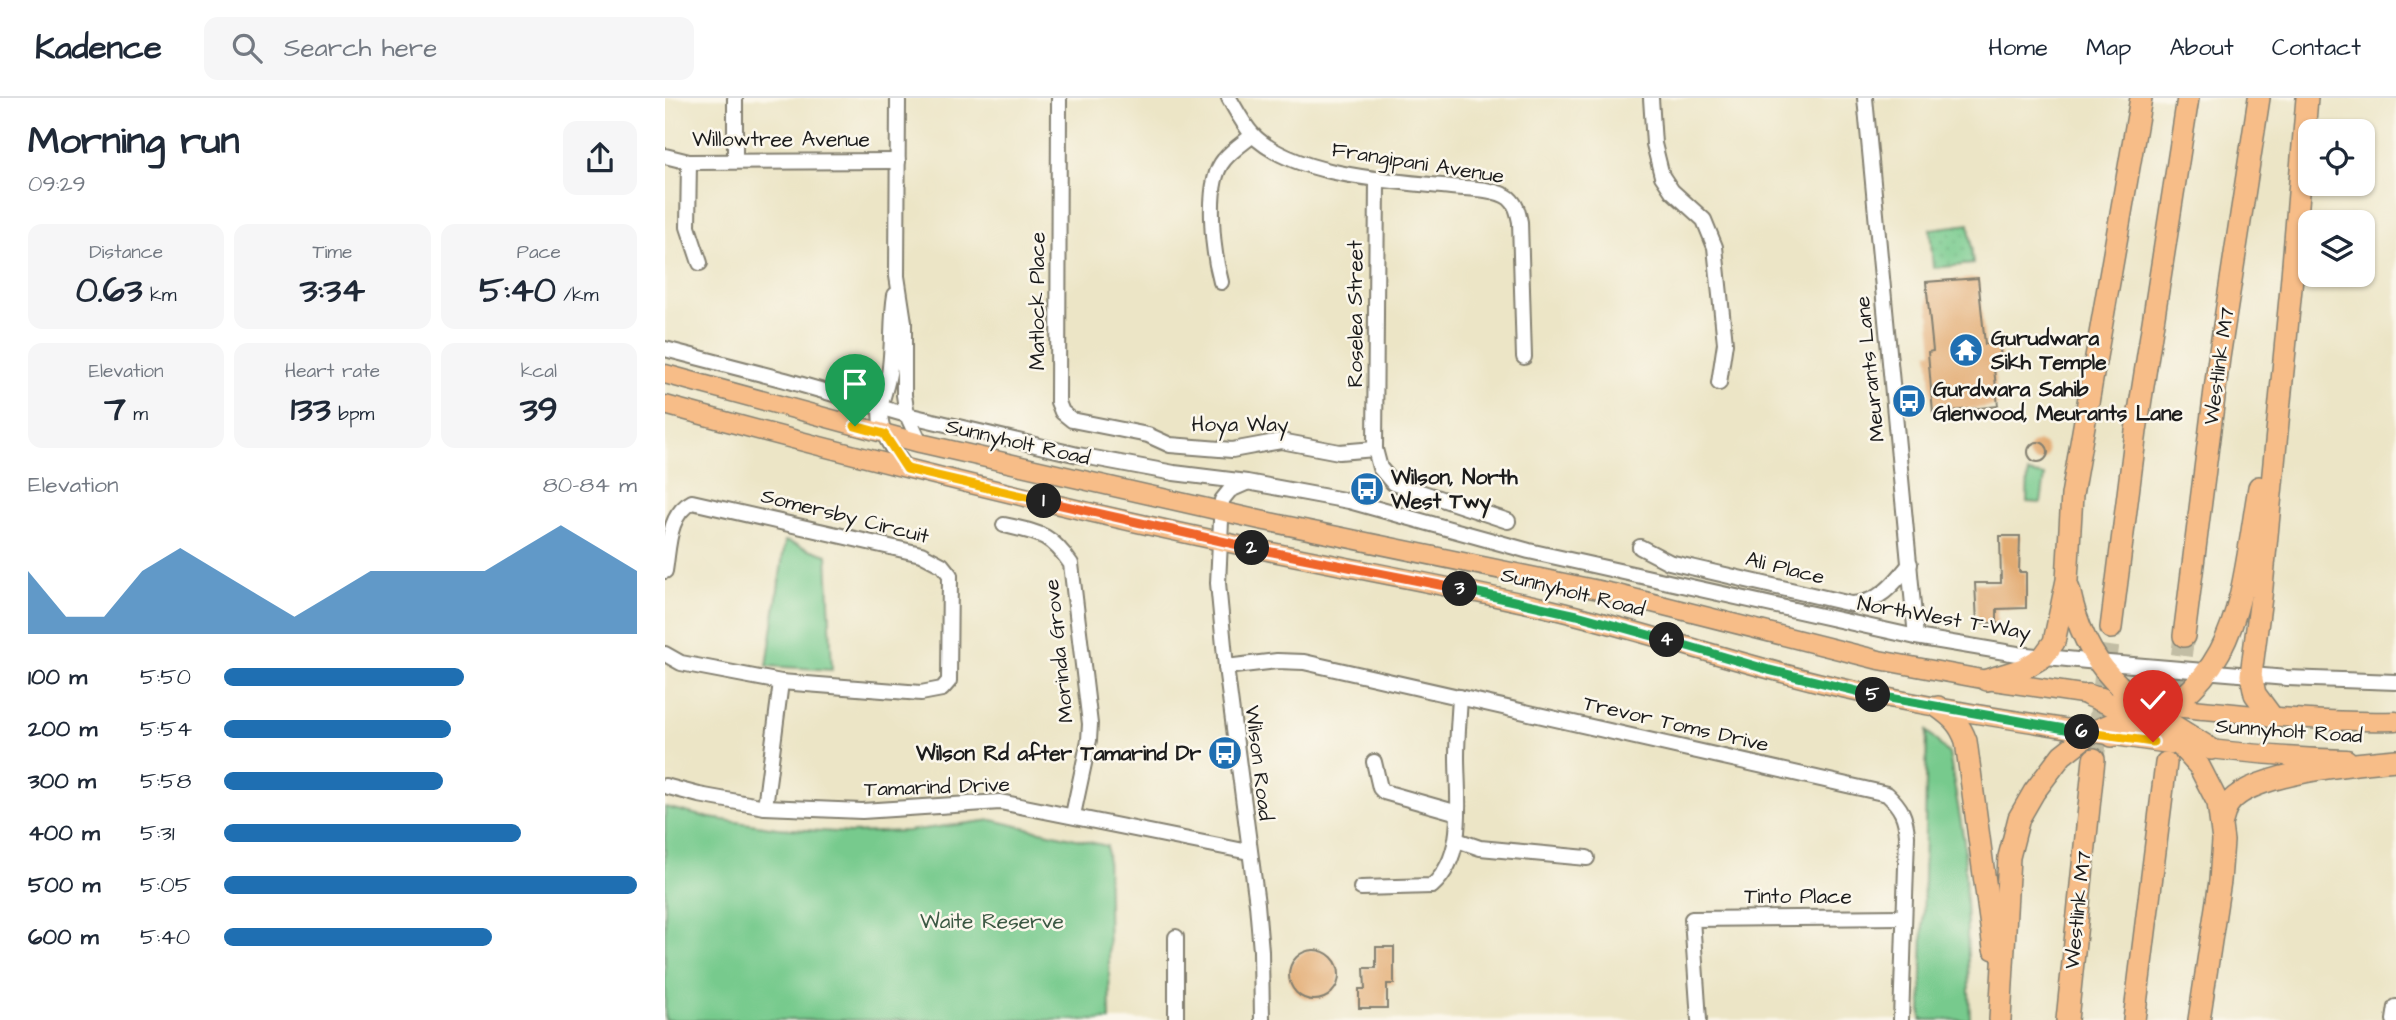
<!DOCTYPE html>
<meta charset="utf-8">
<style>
body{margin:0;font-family:"Architects Daughter",sans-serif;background:#f6f6f7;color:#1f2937;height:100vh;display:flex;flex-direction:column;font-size:26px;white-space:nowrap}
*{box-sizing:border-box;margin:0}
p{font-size:23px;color:#747a83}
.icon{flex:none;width:38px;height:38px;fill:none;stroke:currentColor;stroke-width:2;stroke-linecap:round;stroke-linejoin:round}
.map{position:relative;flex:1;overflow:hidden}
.side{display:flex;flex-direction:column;background:#fff;width:665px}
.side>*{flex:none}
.controls{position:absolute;left:1633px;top:21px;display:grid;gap:14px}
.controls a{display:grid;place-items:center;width:77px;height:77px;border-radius:14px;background:#fff;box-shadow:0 2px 5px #0004;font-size:35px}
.pin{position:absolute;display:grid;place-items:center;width:60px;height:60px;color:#fff;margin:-72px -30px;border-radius:50% 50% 50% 0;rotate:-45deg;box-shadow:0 0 7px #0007}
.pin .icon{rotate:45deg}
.km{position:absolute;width:35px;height:35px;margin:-18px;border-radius:50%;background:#222;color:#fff;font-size:19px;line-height:35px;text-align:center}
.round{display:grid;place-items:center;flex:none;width:74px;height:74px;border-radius:14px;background:#f6f6f7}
.headline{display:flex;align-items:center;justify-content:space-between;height:119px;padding:0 28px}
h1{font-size:38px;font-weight:700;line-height:52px}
.metrics{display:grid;grid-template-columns:repeat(3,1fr);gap:10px;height:119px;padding:7px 28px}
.metrics div{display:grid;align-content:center;border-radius:14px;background:#f6f6f7;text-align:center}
.metrics b{font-size:35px;font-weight:700}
.metrics small{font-size:19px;font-weight:400}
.metrics p{font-size:19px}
.chart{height:196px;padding:14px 28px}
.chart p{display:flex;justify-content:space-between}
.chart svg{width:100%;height:126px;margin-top:7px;fill:#1f6fb2;opacity:.7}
ul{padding:0 28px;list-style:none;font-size:23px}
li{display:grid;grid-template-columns:112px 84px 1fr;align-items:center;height:52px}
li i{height:18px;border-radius:9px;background:#1f6fb2}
header{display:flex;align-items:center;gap:42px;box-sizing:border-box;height:98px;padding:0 35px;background:#fff;border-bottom:2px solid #e0e1e3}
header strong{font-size:33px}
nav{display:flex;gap:38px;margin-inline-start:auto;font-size:24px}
.search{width:490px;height:63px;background:#f6f6f7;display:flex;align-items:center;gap:18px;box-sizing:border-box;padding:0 24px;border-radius:14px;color:#747a83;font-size:26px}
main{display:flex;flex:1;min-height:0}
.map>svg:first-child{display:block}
.grass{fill:url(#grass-dots);stroke:#4a7354;stroke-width:2}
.park{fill:#77ca8d;stroke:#4a7354;stroke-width:2}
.building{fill:#e3ac73}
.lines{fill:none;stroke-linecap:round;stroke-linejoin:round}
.highway-tunnel{stroke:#c2bda4;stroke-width:21;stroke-dasharray:21 10;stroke-linecap:butt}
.minor-casing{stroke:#848071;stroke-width:18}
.major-casing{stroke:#848071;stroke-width:21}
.highway-casing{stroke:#848071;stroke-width:24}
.minor{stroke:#fff;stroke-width:14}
.major{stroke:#f7bd88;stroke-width:18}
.highway{stroke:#f7bd88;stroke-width:21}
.split-1-casing{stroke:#fff;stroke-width:14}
.split-2-casing{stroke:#fff;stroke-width:14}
.split-3-casing{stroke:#fff;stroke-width:14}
.split-4-casing{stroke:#fff;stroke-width:14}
.split-5-casing{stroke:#fff;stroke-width:14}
.split-6-casing{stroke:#fff;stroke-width:14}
.split-7-casing{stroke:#fff;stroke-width:14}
.split-1{stroke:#f5b400;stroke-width:9}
.split-2{stroke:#f0652b;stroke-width:9}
.split-3{stroke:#f0652b;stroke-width:9}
.split-4{stroke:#22a559;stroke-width:9}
.split-5{stroke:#22a559;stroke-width:9}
.split-6{stroke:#22a559;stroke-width:9}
.split-7{stroke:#f5b400;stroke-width:9}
.labels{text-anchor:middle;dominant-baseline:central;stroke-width:5;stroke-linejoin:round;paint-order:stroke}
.street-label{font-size:21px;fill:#1c1c1c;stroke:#fbf7ec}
.poi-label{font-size:21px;font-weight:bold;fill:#1c1c1c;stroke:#fbf7ec;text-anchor:start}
.park-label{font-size:21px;fill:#3c5944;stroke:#fbf7ec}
</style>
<header>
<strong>Kadence</strong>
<div class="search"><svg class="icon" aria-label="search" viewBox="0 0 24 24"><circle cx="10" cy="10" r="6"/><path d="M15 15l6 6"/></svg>Search here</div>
<nav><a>Home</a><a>Map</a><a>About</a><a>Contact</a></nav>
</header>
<main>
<section class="side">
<div class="headline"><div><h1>Morning run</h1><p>09:29</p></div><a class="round"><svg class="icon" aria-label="share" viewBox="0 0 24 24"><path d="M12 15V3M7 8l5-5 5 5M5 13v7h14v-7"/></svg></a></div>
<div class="metrics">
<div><p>Distance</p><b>0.63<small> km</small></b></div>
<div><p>Time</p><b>3:34</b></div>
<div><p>Pace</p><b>5:40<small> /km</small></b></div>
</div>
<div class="metrics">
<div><p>Elevation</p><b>7<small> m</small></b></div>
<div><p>Heart rate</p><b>133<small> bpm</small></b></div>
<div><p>kcal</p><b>39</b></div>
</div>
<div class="chart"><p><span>Elevation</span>80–84 m</p>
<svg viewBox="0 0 160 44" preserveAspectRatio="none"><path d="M0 44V22L10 38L20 38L30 22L40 14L50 22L60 30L70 38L80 30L90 22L100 22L110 22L120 22L130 14L140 6L150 14L160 22V44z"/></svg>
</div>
<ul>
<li><b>100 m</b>5:50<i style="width:58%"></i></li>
<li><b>200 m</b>5:54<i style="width:55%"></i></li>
<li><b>300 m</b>5:58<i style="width:53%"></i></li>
<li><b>400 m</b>5:31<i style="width:72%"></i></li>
<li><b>500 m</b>5:05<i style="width:100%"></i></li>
<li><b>600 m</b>5:40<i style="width:65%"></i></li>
</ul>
</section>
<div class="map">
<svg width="1731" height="922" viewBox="0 0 1731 922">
<defs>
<pattern id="grass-dots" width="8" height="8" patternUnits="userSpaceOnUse" patternTransform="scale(1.75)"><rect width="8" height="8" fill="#77ca8d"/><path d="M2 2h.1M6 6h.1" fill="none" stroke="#66ad79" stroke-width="1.8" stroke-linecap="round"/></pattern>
</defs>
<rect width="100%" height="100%" fill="#fbf7ec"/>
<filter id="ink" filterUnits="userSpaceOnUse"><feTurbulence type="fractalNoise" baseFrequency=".0143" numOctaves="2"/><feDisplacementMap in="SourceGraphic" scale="14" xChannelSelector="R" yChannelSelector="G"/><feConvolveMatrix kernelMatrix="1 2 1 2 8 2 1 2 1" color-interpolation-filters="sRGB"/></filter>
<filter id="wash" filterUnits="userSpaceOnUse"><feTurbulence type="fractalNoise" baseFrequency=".00686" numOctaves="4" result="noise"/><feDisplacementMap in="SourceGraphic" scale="28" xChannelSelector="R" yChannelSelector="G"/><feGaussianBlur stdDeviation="1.57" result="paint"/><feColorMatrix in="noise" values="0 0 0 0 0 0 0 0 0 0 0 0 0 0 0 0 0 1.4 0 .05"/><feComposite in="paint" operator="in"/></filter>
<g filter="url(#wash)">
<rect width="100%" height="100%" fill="#ece5c6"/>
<polygon class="grass" points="1304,126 1308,166 1268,170 1265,131"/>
<g class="park">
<polygon points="1363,375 1380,378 1376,405 1362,404"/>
<polygon points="120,443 162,457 167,572 102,568"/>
<polygon points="1262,633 1284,656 1299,743 1305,922 1256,922"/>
<polygon points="0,709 45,720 112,730 185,735 243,733 327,722 442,748 445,922 0,922"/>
</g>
<g id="blocks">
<g class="building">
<polygon points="1313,180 1320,246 1334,247 1335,252 1336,260 1328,261 1333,308 1268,315 1263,254 1268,253 1261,184"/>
<circle cx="1373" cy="354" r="10"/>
<polygon points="1335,438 1355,438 1354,474 1361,474 1361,510 1332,511 1332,525 1312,525 1310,485 1336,485"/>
<polygon points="711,849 729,849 729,886 722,886 722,910 694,910 694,891 700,891 699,870 711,870"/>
<circle cx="649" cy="877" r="25"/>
</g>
</g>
</g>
<g filter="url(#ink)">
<use href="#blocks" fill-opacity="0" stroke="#848071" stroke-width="2"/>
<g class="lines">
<g class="highway-tunnel">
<polyline points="1508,619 1519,538"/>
<polyline points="1429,661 1446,530"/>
</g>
<g class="minor-casing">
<g id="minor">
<polyline points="70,0 70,63"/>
<polyline points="233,0 232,178 239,224 239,297 242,317 255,345"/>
<polyline points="394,0 393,304 397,314 407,322 483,337 505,347 567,352 616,343 674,354 710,351"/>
<path d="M564 0C571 12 578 26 587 36 628 79 730 83 786 89 803 91 830 90 844 100 852 107 853 115 855 124L859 259"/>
<polyline points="986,0 989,46 997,78 1007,93 1039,122 1050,149 1060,245 1054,285"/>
<polyline points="1200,0 1251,539"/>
<polyline points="0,58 24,64 233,63"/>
<polyline points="24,64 23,129 35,165"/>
<polyline points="712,81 710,351 715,370 728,385 843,423"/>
<path d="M556 184C548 155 539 85 559 62 567 52 578 45 588 37"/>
<path d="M230 197C226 221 228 245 225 269 224 281 219 294 216 306 211 332 228 352 242 371"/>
<polyline points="0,251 120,282 242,317 413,357 509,375 582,384 684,403 864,453 1251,539 1352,556 1432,564 1622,580 1731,584"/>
<polyline points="581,385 565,392 557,402 553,485 561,569 592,806 596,853 597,922"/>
<path d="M339 427C374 435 385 435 406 466L425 626 424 642 408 717"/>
<path d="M975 449 1004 464 1186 506C1213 506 1229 486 1245 466"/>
<path d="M0 473C4 449 3 416 27 404L256 456 277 467 285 477 284 583 277 591 256 595 116 584 16 565 0 556"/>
<path d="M561 569 612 563 639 564 1222 696C1236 709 1241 719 1242 738L1236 922"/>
<polyline points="709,664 715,690 719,694 793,715"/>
<polyline points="0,688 34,697 100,709 197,713 335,704 584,754"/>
<polyline points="100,709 116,584"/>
<polyline points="792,742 815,750 922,760"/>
<path d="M696 790 767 788C802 757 792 702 792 659 792 639 794 619 795 599"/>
<polyline points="511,839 511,922"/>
<polyline points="1034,922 1027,821 1239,819"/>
<polyline points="1729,922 1731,909"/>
</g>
</g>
<g class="major-casing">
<g id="major">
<polyline points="0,276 255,345 595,422 948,495 1214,562 1322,582 1437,599"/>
<path d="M0 307C195 360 391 409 588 450 687 471 787 488 885 511 975 532 1062 562 1152 584 1250 608 1350 622 1450 638 1526 650 1605 659 1682 661"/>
<path d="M1496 608C1574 615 1652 625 1731 623"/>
</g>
</g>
<g class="highway-casing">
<g id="highway">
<path d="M1404 491C1423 583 1473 605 1546 651"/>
<polyline points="1446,530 1471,333 1523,0"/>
<polyline points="1519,538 1554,260 1594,0"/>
<polyline points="1322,582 1358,571 1378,559 1389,544 1402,482 1407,397 1476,0"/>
<polyline points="1423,597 1468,616 1515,647 1534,668 1553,705 1558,743 1555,783 1534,922"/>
<path d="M1273 609C1287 619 1295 626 1301 643L1329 851"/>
<polyline points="1607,619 1590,596 1586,577 1596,499 1626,190 1642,0"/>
<path d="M1447 638C1576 591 1574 507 1594 389"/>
<path d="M1557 723C1559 718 1560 711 1563 707 1582 675 1696 665 1731 662"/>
<polyline points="1335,922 1344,759 1354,720 1369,694 1397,657 1425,635 1461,620"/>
<polyline points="1402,922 1429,661"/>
<polyline points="1469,922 1501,665"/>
</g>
</g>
<use href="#minor" class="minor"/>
<use href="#major" class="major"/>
<use href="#highway" class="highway"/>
</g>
</g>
<g class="lines" filter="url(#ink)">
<g class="split-1-casing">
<polyline id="split-1" points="190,328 219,336 242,371 379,403"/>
</g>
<g class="split-2-casing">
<polyline id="split-2" points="379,403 587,450"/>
</g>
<g class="split-3-casing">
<polyline id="split-3" points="587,450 795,491"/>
</g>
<g class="split-4-casing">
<polyline id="split-4" points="795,491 912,517 1002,542"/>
</g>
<g class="split-5-casing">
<polyline id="split-5" points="1002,542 1104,572 1208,597"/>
</g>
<g class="split-6-casing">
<polyline id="split-6" points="1208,597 1417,634"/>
</g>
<g class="split-7-casing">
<polyline id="split-7" points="1417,634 1488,644"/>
</g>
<use href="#split-1" class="split-1"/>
<use href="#split-2" class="split-2"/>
<use href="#split-3" class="split-3"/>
<use href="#split-4" class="split-4"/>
<use href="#split-5" class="split-5"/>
<use href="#split-6" class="split-6"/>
<use href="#split-7" class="split-7"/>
</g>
<defs>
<g id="temple-disc" transform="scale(1.75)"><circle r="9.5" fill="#1f6fb2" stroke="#fbf7ec"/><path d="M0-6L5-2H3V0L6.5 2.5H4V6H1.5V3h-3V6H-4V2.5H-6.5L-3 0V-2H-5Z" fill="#fff"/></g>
<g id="bus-disc" transform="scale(1.75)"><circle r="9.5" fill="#1f6fb2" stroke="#fbf7ec"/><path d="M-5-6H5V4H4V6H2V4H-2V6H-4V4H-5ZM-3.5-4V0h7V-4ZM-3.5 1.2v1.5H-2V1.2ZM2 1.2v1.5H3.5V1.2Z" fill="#fff"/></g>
</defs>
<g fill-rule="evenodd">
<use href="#temple-disc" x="1301" y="252"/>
<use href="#bus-disc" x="1244" y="303"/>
<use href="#bus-disc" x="702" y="391"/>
<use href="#bus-disc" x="560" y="655"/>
</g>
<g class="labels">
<g class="street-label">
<text x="116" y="41">Willowtree Avenue</text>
<text transform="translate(753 65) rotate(9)">Frangipani Avenue</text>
<text transform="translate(372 203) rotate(-90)">Matlock Place</text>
<text transform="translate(690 216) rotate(-90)">Roselea Street</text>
<text transform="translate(1554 268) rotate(-82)">Westlink M7</text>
<text transform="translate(1205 271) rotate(-96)">Meurants Lane</text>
<text x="575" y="326">Hoya Way</text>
<text transform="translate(353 344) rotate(13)">Sunnyholt Road</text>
<text transform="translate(180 418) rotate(14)">Somersby Circuit</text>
<text transform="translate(1120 470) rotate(14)">Ali Place</text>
<text transform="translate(908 494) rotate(14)">Sunnyholt Road</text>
<text transform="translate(1279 520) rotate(10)">NorthWest T-Way</text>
<text transform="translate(394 553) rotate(-96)">Morinda Grove</text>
<text transform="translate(1011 626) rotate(13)">Trevor Toms Drive</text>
<text transform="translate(1624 633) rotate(4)">Sunnyholt Road</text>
<text transform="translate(594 665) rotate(83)">Wilson Road</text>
<text transform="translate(272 689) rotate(-2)">Tamarind Drive</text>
<text x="1133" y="798">Tinto Place</text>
<text transform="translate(1413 812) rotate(-84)">Westlink M7</text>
</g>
<g class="poi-label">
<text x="1326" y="240">Gurudwara<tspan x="1326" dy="24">Sikh Temple</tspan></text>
<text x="1268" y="291">Gurdwara Sahib<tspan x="1268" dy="24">Glenwood, Meurants Lane</tspan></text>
<text x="726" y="379">Wilson, North<tspan x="726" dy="24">West Twy</tspan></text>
<text x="536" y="655" text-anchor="end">Wilson Rd after Tamarind Dr</text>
</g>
<g class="park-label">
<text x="327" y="823">Waite Reserve</text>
</g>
</g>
</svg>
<div class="controls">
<a><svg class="icon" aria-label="locate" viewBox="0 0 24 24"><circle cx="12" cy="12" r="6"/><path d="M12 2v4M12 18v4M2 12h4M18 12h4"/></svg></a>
<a><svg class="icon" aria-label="layers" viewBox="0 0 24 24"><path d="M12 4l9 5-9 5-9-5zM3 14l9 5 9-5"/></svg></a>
</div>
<div class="pin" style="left:190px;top:328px;background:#1e9e55"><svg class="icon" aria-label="arrive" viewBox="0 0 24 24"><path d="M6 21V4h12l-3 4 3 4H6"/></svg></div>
<div class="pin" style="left:1488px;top:644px;background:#d93025"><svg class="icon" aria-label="check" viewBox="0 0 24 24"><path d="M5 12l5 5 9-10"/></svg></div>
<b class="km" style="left:379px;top:403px">1</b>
<b class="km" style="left:587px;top:450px">2</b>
<b class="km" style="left:795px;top:491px">3</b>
<b class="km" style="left:1002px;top:542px">4</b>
<b class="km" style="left:1208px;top:597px">5</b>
<b class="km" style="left:1417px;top:634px">6</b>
</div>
</main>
